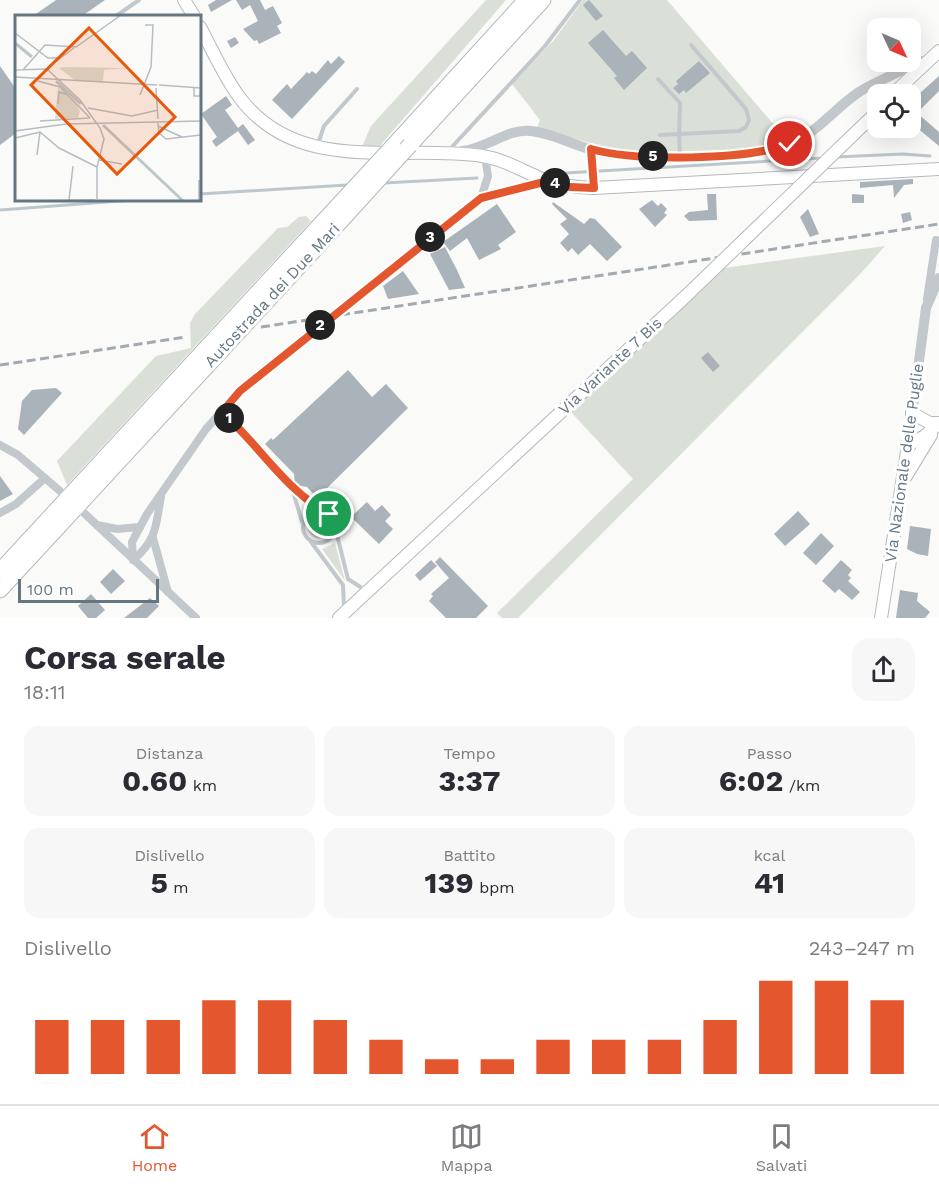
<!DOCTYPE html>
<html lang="it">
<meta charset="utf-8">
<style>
body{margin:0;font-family:"Work Sans",sans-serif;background:#f7f7f7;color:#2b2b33;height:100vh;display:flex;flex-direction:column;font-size:22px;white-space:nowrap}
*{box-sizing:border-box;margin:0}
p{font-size:20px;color:#7c7c81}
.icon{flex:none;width:33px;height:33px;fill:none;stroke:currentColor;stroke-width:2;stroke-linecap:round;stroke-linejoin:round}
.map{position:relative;height:618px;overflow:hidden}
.drawer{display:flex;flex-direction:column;background:#fff;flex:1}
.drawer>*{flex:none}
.needle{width:39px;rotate:134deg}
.buttons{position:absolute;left:867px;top:18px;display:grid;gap:12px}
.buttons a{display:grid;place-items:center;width:54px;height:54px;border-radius:12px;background:#fff;box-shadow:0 6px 24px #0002;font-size:30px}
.scale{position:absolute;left:18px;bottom:15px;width:141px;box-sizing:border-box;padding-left:6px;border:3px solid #657683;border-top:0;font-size:16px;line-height:21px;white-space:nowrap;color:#657683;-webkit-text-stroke:4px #fff;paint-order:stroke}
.pin{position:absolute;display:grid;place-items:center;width:51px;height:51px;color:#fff;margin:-26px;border:3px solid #fff;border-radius:50%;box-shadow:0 2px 6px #0007}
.km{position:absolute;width:30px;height:30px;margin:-15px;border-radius:50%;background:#222;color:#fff;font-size:16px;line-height:30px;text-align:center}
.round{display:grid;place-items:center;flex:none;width:63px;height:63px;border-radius:18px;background:#f7f7f7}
.headline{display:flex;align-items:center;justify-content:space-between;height:102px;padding:0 24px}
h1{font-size:33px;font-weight:700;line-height:45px}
.stats{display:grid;grid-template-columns:repeat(3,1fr);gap:9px;height:102px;padding:6px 24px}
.stats div{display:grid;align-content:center;border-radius:15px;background:#f7f7f7;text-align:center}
.stats b{font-size:30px;font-weight:700}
.stats small{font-size:16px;font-weight:400}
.stats p{font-size:16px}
.chart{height:168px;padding:12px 24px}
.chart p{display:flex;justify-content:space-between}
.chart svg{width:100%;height:108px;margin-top:6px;stroke:#e4572e;stroke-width:6}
.tab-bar{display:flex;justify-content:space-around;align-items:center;height:84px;border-top:2px solid #e1e1e2;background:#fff;font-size:16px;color:#7c7c81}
.tab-bar a{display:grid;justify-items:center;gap:3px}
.tab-bar .on{color:#e4572e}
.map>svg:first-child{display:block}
.green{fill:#dadfd7}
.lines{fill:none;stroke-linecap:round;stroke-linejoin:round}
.stream{stroke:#bbc7cb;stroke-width:3}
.building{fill:#aab3b9}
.secondary-casing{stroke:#b3babf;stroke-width:14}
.primary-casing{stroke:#b5babe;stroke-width:14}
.motorway-casing{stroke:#b4b9bd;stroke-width:17}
.service{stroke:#c3c8cc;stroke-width:4}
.minor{stroke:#c3c8cc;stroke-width:8}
.tertiary{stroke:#c3c8cc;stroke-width:10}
.secondary{stroke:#fff;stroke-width:12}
.primary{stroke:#fff;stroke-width:12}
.motorway{stroke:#fff;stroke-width:15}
.rail{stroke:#a2aab0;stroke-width:3;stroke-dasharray:9 4.5;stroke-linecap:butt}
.primary-bridge-casing{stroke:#b5babe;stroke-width:14;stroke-linecap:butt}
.motorway-bridge-casing{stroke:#b4b9bd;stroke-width:17;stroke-linecap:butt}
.primary-bridge{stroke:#fff;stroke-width:12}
.motorway-bridge{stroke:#fff;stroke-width:15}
.route-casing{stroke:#fff;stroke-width:12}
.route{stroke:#e4572e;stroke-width:8}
.labels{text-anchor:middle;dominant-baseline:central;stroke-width:6;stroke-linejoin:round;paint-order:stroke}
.street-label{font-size:16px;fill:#657683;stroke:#fff}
.inset-river{fill:none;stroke:#bbc7cb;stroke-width:3}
.inset-road{fill:none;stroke:#b5bdc2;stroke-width:1.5}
.view{fill:#e8590c;fill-opacity:0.15;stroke:#e8590c;stroke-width:3}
.inset-edge{fill:none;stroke:#657683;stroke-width:3}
</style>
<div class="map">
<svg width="939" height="618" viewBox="0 0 939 618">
<rect width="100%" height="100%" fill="#fafaf8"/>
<g class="green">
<polygon points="486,0 506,0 378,148 362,147 371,126"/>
<polygon points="583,0 667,0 787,140 751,149 626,153 537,128 540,120 512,84 554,40"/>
<polygon points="306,216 311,221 67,485 57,461 156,356 191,348 190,323 195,314 278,228 287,227 299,217"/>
<polygon points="885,246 862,272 518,618 502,618 497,613 633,479 571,412 724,268"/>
<circle cx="319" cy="527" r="11"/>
<polygon points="335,543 345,581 322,549"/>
</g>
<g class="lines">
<g class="stream">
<polyline points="836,157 903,154 930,156"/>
<polyline points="565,173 824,158"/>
<polyline points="384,183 477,178"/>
<polyline points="200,194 347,185"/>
<polyline points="0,210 133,200"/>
</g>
</g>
<g class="building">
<polygon points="56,0 105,0 82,16 33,16"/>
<polygon points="216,0 232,0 211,12 208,5"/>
<polygon points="236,0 260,0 265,10 273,6 282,23 277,26 281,33 259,44 257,40 254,41 243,29 258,21 250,5 242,10"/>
<polygon points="589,0 603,16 596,21 583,5"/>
<polygon points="603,30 626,56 632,51 647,68 624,90 614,78 617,76 588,43"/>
<polygon points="235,37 239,43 231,48 227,41"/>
<polygon points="339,56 345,62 292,119 272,100 287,84 291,89 307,72 309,74 312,71 316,74 328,60 331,64"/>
<polygon points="699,61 710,73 686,93 684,90 679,94 673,88 678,84 676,81"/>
<polygon points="0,66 16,89 16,133 0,145"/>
<polygon points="939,76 939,91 917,113 939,132 939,146 910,122 910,102"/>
<polygon points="226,96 232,105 225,110 238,128 243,124 255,140 248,145 238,131 216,147 212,141 217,137 201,114"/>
<polygon points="913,179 913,184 904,185 894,198 893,185 860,188 860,182"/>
<polygon points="707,194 716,194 717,220 689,221 684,216 689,212 708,210"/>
<polygon points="852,194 864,195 864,203 852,203"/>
<polygon points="652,200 658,206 661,203 667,209 664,213 667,215 655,227 639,209"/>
<polygon points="553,202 584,224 590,218 595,219 622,247 607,261 590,244 578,255 572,248 568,252 560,243 569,234 560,224 567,219 552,204"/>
<polygon points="497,204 516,232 498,245 501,249 479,260 467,238 450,251 443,242"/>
<polygon points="808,209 819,234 810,237 800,217"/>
<polygon points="910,212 912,220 903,223 901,214"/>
<polygon points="445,247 457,270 465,288 449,290 430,254"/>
<polygon points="403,271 419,294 388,299 383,286"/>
<polygon points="708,352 720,366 713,372 701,358"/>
<polygon points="348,370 372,397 386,384 408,408 317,498 307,487 295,485 294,474 265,444 271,438 273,440"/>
<polygon points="56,388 62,393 24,435 18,429 22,401 32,390"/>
<polygon points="0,476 13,494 0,501"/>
<polygon points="367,502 375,511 382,505 391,515 385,521 393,529 379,544 351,517"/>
<polygon points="798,511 810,524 785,546 774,534"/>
<polygon points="910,526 931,529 928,556 917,554 907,549"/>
<polygon points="821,533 834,546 816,565 803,553"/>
<polygon points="440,557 488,606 476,618 446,618 429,601 433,596 431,594 449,578 435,562"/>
<polygon points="431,560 437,566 420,581 415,575"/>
<polygon points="841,560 852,570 848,575 851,578 848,581 860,592 852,600 839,589 835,593 822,581"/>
<polygon points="113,569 125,581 111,594 100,582"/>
<polygon points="900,590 918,593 917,601 930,612 925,618 896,618"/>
<polygon points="91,594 105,610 96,618 88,618 78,606"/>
<polygon points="150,598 159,606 147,618 124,618"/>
</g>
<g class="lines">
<g class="secondary-casing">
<g id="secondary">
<polyline points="184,0 194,16"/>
<path d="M200 27C213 51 224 77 240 98 299 176 399 144 482 156 504 159 524 172 545 180 561 186 578 187 594 188L939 169"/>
<polyline points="912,413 930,423 939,423"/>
<polyline points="906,476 931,435"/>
<polyline points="881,618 908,445 925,436 939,423"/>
</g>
</g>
<g class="primary-casing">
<g id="primary">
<polyline points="893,94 939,51"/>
<polyline points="855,133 878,111"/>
<polyline points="339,618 687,295"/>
</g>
</g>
<g class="motorway-casing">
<g id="motorway">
<polyline points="410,145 543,0"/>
<polyline points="393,146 526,0"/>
<polyline points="0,571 318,227"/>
<polyline points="0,590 329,234"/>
</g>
</g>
<g class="service">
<polyline points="116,16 139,0"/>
<polyline points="658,79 680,103 679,134 660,135"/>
<polyline points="318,144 324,126 357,89"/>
<polyline points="450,149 545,46 580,0"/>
<polyline points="680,155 679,134 739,131 746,127 749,120 746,109 691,45"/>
<polyline points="222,412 292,488"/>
<circle cx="319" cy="527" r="16"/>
<polyline points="302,522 292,488 318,511"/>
<polyline points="336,531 348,579 365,590"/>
<polyline points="311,542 343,585 344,608"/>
</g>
<g class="minor">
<polyline points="591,149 594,188"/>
<polyline points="481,198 547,181"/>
<polyline points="927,299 936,240"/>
<polyline points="0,445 18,455 60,491"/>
<polyline points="0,513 16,504 45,478"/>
<polyline points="84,513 196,618"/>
<polyline points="97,525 117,529 140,527"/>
<polyline points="153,538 168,592"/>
<polyline points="133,560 132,542 147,514 206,429 240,391 481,198 488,176 485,156"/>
<path d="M133 560C157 540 156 525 161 496"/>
</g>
<g class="tertiary">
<path d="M462 151C486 149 508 128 531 131 557 134 582 150 609 154 650 159 753 160 790 144 817 133 835 108 859 92 878 80 900 73 919 61L925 62"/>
<polyline points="908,445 926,308 939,278"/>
</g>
<use href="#secondary" class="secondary"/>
<use href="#primary" class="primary"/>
<use href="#motorway" class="motorway"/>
<g class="rail">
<polyline points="261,327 939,224"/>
<polyline points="0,365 186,337"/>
</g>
<g class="primary-bridge-casing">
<polyline id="primary-bridge" points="687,295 855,133"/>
</g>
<g class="motorway-bridge-casing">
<g id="motorway-bridge">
<polyline points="318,227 393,146"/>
<polyline points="329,234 410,145"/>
</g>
</g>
<use href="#primary-bridge" class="primary-bridge"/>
<use href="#motorway-bridge" class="motorway-bridge"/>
</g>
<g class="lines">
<g class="route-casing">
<path id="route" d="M329 514C286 491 259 445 222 412L240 391 481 198 548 181 570 187 594 188 591 149C636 162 747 160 790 144"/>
</g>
<use href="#route" class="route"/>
</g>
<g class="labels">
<g class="street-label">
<text transform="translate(272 295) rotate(-47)">Autostrada dei Due Mari</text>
<text transform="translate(610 366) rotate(-43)">Via Variante 7 Bis</text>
<text transform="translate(904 463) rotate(-82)">Via Nazionale delle Puglie</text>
</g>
</g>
<g transform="translate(15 15)">
<rect width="186" height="186" fill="#fafaf8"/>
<path d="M44 53 49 52 114 53 89 55 88 67 61 66ZM43 72 59 86 65 96 63 103 40 104Z" fill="#dadfd7"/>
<path class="inset-river" d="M0 28 17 42M41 66 66 89M88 110 168 186"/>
<path class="inset-road" d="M0 18 33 43H46M39 48 59 33M0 55 32 54 65 85 85 113 89 124 82 152V184M8 55 30 30 61 32 106 0M0 62 142 70M23 66 45 72 75 103M144 70 186 73M179 72V81H185L186 73M141 73 143 104M125 80 136 52 138 10H130M43 89 44 77 54 80M73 93 117 101 143 95M25 106 75 103M143 108 144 118 151 124 186 120M143 111 167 122M0 116 51 109 186 106M0 123 25 117 44 133 82 152M22 140 25 117M84 145 107 149M54 185 58 151M20 186 80 185M184 186V165"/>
<path class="view" d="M74 13 160 102 102 159 16 70Z"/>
<rect width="186" height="186" class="inset-edge"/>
</g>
</svg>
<div class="buttons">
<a><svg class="needle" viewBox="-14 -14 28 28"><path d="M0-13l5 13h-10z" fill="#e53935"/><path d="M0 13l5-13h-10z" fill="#7c7c81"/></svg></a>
<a><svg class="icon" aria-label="locate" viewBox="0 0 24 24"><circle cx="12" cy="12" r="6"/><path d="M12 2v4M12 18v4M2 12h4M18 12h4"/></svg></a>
</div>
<div class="scale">100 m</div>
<div class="pin" style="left:329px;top:514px;background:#1e9e55"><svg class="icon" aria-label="arrive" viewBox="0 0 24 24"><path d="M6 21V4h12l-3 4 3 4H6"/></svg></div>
<div class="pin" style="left:790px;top:144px;background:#d93025"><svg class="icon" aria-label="check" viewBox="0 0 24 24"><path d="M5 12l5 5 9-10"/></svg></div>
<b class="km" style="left:229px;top:418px">1</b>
<b class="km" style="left:320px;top:325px">2</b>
<b class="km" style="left:430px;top:237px">3</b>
<b class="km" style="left:555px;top:183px">4</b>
<b class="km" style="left:653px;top:156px">5</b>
</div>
<section class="drawer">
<div class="headline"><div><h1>Corsa serale</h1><p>18:11</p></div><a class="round"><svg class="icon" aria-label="share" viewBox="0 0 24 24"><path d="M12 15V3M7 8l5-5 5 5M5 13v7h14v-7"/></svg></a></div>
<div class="stats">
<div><p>Distanza</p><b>0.60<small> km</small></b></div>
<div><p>Tempo</p><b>3:37</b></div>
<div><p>Passo</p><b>6:02<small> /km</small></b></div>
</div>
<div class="stats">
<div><p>Dislivello</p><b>5<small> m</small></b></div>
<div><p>Battito</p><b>139<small> bpm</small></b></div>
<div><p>kcal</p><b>41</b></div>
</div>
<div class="chart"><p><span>Dislivello</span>243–247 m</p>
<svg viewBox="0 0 160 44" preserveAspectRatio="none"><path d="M5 44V22M15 44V22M25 44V22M35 44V14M45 44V14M55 44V22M65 44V30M75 44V38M85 44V38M95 44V30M105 44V30M115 44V30M125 44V22M135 44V6M145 44V6M155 44V14"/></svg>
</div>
</section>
<nav class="tab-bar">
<a class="on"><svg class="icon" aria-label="home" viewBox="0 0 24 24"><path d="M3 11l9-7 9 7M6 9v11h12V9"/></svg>Home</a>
<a><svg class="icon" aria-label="map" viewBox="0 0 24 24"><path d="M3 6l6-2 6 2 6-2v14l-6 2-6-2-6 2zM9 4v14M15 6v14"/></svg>Mappa</a>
<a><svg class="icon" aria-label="saved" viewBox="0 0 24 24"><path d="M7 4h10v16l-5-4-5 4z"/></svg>Salvati</a>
</nav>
